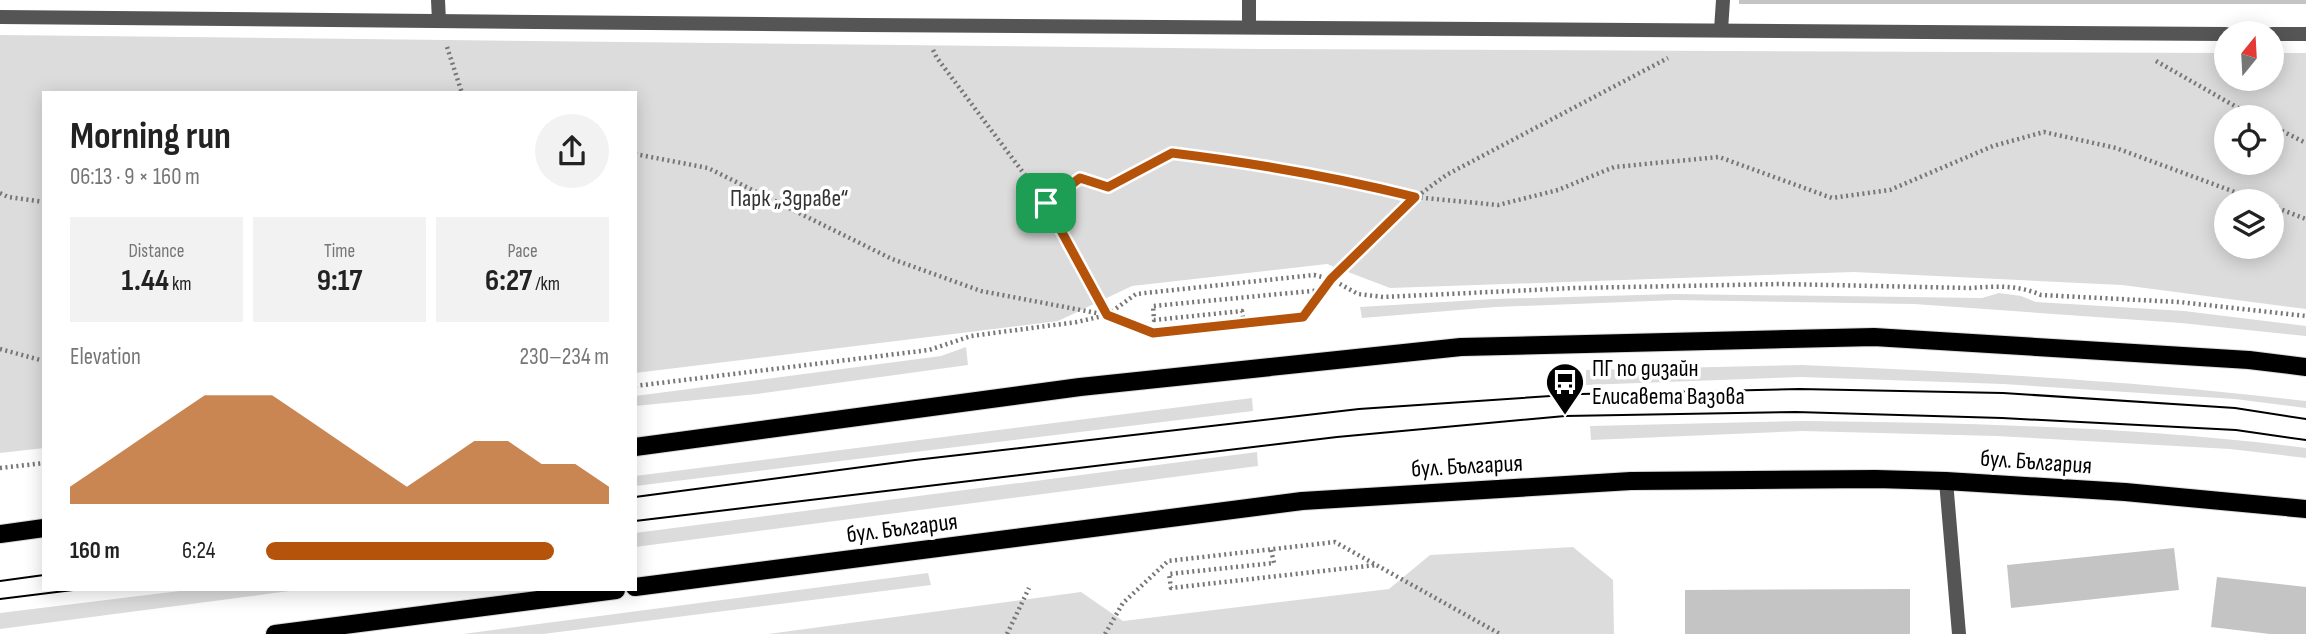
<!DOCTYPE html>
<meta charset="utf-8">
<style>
body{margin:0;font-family:"Sofia Sans Condensed",sans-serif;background:#f2f2f2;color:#222;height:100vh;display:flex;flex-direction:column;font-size:26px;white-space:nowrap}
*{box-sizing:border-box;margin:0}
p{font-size:23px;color:#767676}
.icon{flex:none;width:38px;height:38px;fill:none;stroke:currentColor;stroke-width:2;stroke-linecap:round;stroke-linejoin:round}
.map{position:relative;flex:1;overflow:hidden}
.sheet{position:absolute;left:42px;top:91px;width:595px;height:500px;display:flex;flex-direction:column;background:#fff;border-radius:0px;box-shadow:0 4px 18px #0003}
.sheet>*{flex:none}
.needle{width:46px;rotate:18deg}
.fabs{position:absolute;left:2214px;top:21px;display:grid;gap:14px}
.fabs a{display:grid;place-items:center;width:70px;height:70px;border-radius:50%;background:#fff;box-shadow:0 4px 18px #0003;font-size:35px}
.pin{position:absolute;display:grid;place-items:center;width:60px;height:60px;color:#fff;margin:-30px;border-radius:14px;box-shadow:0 4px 10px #0006}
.round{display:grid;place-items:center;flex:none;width:74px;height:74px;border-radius:37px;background:#f2f2f2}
.overview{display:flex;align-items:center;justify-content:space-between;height:119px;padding:0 28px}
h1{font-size:38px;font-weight:700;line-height:52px}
.figures{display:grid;grid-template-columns:repeat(3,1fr);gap:10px;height:119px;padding:7px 28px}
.figures div{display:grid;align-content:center;border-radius:0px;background:#f2f2f2;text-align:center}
.figures b{font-size:30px;font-weight:700}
.figures small{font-size:19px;font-weight:400}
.figures p{font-size:19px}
.chart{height:196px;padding:14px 28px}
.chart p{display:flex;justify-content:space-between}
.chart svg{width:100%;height:126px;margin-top:7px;fill:#b45309;opacity:.7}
ul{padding:0 28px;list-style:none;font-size:23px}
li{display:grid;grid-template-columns:112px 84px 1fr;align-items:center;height:52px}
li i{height:18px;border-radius:9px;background:#b45309}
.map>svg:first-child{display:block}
.green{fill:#dcdcdc;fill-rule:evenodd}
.building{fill:#c4c4c4}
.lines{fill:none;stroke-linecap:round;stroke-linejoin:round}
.primary-casing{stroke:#dbdbdb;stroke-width:20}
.path{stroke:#777;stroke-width:4.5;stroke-dasharray:2 3.5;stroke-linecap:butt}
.lane{stroke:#555;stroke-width:14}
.street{stroke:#555;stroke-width:14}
.primary{stroke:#000;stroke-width:18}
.tram{stroke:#000;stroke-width:2}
.route-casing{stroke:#fff;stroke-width:14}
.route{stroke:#b45309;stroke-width:9}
.labels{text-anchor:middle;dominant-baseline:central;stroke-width:7;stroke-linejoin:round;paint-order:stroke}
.park-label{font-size:24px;fill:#333;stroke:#fff}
.poi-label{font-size:24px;fill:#000;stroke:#fff;text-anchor:start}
.street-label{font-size:24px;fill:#000;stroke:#fff}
</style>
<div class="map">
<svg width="2306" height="634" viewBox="0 0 2306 634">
<rect width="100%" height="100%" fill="#fff"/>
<g class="green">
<path d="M0 35 1259 49 2226 53V79H2272V53H2306V309L2122 285 1854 272 1390 288 1327 264 1132 286 1058 321 635 373V93H44V448L0 453ZM2226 117H2272V163H2226ZM2226 201H2272V247H2226Z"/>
<polygon points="1999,293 2021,296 2036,302 2184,311 2306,326 2306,336 2181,323 1914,304 1676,300 1495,307 1362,318 1360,307 1494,299 1674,294 1982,298"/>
<polygon points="966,347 968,365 757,394 635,406 635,396 941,356"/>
<path d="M1802 365C1970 372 2139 381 2306 401V408L2235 399 2003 384 1801 377 1586 385V370Z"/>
<polygon points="1252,398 1253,411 635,486 635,476"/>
<path d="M1804 421C1972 423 2139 427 2306 448V458L2230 449 1996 436 1802 431 1591 440 1590 426Z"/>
<polygon points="1257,452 1258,466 635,547 635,533"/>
<polygon points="1573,547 1613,580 1614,634 768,634 1081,592 1123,621 1389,589 1430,555"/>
<polygon points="928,573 931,585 543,634 463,634"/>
<polygon points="188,590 297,590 0,629 0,613"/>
</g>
<g class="building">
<rect x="1739" y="0" width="567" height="4"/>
<polygon points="2174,548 2179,590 2011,608 2007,565"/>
<polygon points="2217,577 2306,587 2306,634 2270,634 2211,627"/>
<polygon points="1910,589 1910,634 1685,634 1685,590"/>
</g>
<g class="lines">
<g class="primary-casing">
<g id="primary">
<polyline points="635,447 1080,387 1461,347 1874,337 2249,360 2306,367"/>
<polyline points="0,534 44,528"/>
<polyline points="635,587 1302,501 1631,481 1876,479 1946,481 2125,492 2306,509"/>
<polyline points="275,634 616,590"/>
</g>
</g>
<g class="path">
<polyline points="447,47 462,93"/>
<polyline points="933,50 937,58 1046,203 1106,314"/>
<polyline points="2156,61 2254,117"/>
<polyline points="2272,126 2306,143"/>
<path d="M635 154 708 168 892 259 981 291 1107 315 1153 333 1303 317C1343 263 1392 212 1448 174L1668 58"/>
<polyline points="0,193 8,197 44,202"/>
<polyline points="1046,203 1080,179 1108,187 1172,153 1247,163 1379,188 1414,197 1498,205 1558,190 1614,167 1719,157 1832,198 1890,190 1993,146 2044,132 2116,148 2259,201"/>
<polyline points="2272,206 2306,219"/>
<polyline points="1244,323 1242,311 1154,320 1153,306 1322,290"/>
<polyline points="0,349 44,361"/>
<path d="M635 386 929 350 971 336 1077 322 1107 315 1136 294 1314 275 1331 279 1358 294 1383 297 1575 288 1781 284 1971 288C1995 286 2019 285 2041 295L2179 302 2306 316"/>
<polyline points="0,468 44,463"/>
<polyline points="1271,550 1274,563 1169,574 1171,588 1376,565"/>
<polyline points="1007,634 1029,588"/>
<polyline points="1105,634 1123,603 1168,561 1335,542 1500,634"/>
</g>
<g class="lane">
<polyline points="438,0 439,21"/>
<polyline points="1249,0 1249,27"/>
<polyline points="1721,30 1723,0"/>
</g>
<g class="street">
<polyline points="0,17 864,25 2226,34"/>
<polyline points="2272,34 2306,34"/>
<polyline points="1946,481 1959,634"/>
</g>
<use href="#primary" class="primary"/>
<g class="tram">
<polyline points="635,497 915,460 1359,409 1581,394 1799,389 2003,393 2235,408 2306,419"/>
<polyline points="635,521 1337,437 1565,416 1796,412 2002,418 2236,430 2306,440"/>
<polyline points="0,581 44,575"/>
<polyline points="0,599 73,590"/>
</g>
</g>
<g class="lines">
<g class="route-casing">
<path id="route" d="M1172 153C1254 163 1335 177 1415 197L1331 279 1303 317 1153 333 1107 315 1046 203 1080 178 1108 187Z"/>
</g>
<use href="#route" class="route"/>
</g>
<defs>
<g id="bus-pin" transform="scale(2.0125)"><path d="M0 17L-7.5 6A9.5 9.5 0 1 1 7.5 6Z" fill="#000" stroke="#fff"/><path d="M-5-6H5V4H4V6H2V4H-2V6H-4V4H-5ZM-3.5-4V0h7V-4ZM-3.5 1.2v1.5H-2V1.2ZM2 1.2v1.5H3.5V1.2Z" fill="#fff"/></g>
</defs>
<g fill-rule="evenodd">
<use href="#bus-pin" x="1565" y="382"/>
</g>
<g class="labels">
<g class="park-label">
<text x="789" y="198">Парк „Здраве“</text>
</g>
<g class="poi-label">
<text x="1592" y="368">ПГ по дизайн<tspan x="1592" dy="28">Елисавета Вазова</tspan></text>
</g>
<g class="street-label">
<text transform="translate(2036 462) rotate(4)">бул. България</text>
<text transform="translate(1467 466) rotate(-3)">бул. България</text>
<text transform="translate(902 528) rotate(-7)">бул. България</text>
</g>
</g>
</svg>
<div class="fabs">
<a><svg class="needle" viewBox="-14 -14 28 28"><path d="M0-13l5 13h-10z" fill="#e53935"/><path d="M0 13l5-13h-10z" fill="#767676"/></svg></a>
<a><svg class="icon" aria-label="locate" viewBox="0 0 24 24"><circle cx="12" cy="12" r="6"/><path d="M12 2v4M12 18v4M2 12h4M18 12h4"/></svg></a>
<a><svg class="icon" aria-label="layers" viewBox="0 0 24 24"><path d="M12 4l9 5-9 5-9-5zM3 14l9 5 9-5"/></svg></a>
</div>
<div class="pin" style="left:1046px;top:203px;background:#1e9e55"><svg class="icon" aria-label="arrive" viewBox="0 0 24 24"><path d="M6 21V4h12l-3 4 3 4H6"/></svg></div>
<section class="sheet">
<div class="overview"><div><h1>Morning run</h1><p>06:13 · 9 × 160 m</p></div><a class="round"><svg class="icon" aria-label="share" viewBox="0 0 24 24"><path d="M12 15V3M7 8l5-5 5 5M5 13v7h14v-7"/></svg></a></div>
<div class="figures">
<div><p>Distance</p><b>1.44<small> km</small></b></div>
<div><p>Time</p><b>9:17</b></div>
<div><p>Pace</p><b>6:27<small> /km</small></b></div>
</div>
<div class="chart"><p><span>Elevation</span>230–234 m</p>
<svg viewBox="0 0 160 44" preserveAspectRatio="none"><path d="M0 44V38L10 30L20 22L30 14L40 6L50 6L60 6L70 14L80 22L90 30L100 38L110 30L120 22L130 22L140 30L150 30L160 38V44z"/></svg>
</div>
<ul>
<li><b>160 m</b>6:24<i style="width:84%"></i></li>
</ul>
</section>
</div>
